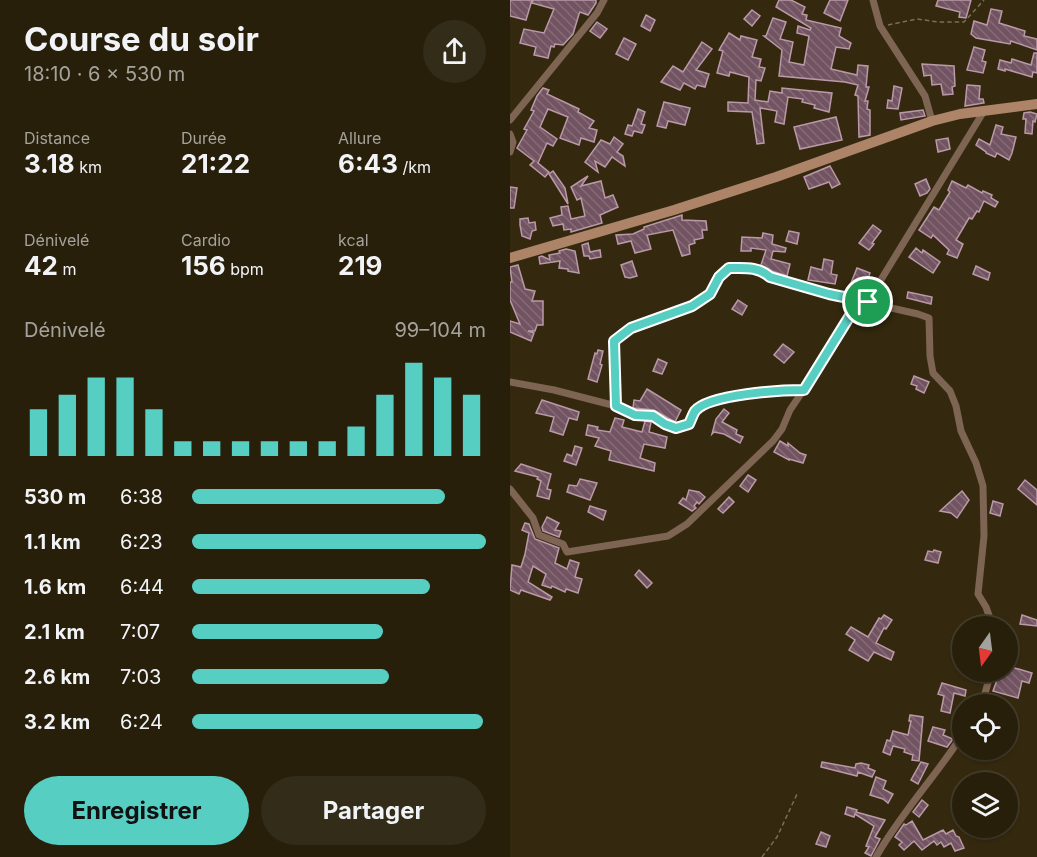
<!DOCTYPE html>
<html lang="fr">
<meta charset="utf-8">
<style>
body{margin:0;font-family:Inter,sans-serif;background:#332c18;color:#f1f3f6;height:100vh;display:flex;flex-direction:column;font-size:22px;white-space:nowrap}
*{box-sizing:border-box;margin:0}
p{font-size:20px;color:#a4a29c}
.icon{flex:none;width:33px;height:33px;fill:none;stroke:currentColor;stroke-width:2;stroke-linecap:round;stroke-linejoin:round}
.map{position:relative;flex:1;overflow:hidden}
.side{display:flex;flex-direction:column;background:#271f0a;width:510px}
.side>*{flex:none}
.needle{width:39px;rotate:194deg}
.buttons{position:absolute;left:442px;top:616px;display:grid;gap:12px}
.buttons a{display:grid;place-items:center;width:66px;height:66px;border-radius:50%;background:#271f0a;box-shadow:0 2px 4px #0004,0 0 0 2px #433d2b;font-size:30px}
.pin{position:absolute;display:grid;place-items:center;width:51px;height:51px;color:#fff;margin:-26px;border:3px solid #fff;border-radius:50%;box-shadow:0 2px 6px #0007}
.round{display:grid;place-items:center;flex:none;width:63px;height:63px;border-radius:32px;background:#332c18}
.head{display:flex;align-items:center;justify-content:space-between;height:102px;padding:0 24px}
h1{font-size:33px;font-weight:700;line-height:45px}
.figures{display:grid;grid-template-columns:repeat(3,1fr);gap:9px;height:102px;padding:6px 24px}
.figures div{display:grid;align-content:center}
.figures b{font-size:26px;font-weight:700}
.figures small{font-size:16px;font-weight:400}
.figures p{font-size:16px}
.chart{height:168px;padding:12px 24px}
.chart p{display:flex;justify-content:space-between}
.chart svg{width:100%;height:108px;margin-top:6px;stroke:#57cec2;stroke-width:6}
.primary-button{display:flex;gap:12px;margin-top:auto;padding:12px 24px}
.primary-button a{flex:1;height:69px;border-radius:36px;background:#57cec2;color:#111;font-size:24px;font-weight:700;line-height:69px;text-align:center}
.primary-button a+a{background:#332c18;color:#f1f3f6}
ul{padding:0 24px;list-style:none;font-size:20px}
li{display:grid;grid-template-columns:96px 72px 1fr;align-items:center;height:45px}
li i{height:15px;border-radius:8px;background:#57cec2}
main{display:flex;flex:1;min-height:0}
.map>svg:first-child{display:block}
.building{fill:url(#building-back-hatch);stroke:#ba99a8;stroke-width:1.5}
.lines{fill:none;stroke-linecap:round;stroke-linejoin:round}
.path{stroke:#786f59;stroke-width:1.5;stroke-dasharray:4.5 3;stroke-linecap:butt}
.street{stroke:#7e6453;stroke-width:7}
.secondary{stroke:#ad8468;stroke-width:10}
.route-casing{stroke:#fff;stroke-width:12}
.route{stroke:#57cec2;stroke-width:8}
</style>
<main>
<section class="side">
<div class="head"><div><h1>Course du soir</h1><p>18:10 · 6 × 530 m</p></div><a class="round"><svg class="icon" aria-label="share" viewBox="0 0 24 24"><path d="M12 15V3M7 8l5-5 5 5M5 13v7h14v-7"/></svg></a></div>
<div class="figures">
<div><p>Distance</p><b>3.18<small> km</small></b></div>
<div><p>Durée</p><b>21:22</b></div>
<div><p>Allure</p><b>6:43<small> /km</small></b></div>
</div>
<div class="figures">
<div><p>Dénivelé</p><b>42<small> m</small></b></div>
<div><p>Cardio</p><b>156<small> bpm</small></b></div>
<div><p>kcal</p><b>219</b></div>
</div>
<div class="chart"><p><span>Dénivelé</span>99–104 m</p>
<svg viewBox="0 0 160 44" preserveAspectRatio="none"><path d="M5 44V25M15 44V19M25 44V12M35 44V12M45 44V25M55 44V38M65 44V38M75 44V38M85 44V38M95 44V38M105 44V38M115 44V32M125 44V19M135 44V6M145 44V12M155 44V19"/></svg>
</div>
<ul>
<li><b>530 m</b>6:38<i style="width:86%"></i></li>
<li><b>1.1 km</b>6:23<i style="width:100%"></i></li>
<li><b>1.6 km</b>6:44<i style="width:81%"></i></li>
<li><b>2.1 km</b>7:07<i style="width:65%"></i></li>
<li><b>2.6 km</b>7:03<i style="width:67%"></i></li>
<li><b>3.2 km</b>6:24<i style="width:99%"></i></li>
</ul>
<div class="primary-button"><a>Enregistrer</a><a>Partager</a></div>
</section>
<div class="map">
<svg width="527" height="857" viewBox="0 0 527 857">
<defs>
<pattern id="building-back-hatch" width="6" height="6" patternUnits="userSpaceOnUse" patternTransform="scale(1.5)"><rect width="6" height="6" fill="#715361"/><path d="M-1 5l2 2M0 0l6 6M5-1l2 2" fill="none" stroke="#846b76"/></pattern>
</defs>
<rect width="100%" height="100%" fill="#34290e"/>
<g class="building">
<polygon points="0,0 22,0 16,20 0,16"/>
<polygon points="23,0 86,0 86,3 78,15 70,12 69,14 63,34 53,45 45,44 44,47 41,46 38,58 24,55 26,47 10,43 14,29 34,33 44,9 22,3"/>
<polygon points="269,0 281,0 295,7 292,14 297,15 296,20 331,28 329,36 341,43 339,49 326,47 321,69 347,75 348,65 358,66 356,87 359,87 355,101 358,101 357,109 360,110 360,135 349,137 348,96 345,95 348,85 335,82 269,76 272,50 254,36 256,36 263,18 276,22 270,39 283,42 279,62 294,65 299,36 287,33 288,26 300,30 301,28 266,7"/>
<polygon points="320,0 338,0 330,21 314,13"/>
<polygon points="428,0 461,0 456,18 449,17 450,12 426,6"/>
<polygon points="481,9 492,11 489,23 515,31 514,36 527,39 527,50 501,41 500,44 466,38 461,34 464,21 477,25"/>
<polygon points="242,10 250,16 242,26 234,19"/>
<polygon points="136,15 145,20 140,31 131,26"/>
<polygon points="87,22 97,29 90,38 80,31"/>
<polygon points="219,33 230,40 231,36 247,40 242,57 251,59 249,67 255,68 251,81 246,80 245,100 258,102 260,91 272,93 272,88 322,93 319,112 304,108 305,105 292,102 293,99 278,97 274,124 265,122 267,111 250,108 254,143 247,144 242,112 218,111 218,102 238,103 239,77 220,72 219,76 207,73 213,51 209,50"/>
<polygon points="114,38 126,44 118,60 106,54"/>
<polygon points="192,42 202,49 186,70 199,74 195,87 187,85 185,89 174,83 170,90 151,82 163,66 173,72"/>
<polygon points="464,47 475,50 472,61 476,62 473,73 457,70"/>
<polygon points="524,53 527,53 527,73 523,72 522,77 495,69 495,71 488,69 490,60 501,63 502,59 521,65"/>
<polygon points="412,64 444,66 445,86 442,87 443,94 433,95 431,84 422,85 421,75 414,76"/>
<polygon points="457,85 470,86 469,99 473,99 474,103 455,106"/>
<polygon points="384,86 392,88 388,109 377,108 378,100 382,101"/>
<polygon points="33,88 39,90 37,94 69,109 68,112 84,121 79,128 87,130 84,142 71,138 69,145 50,138 58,117 38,109 30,127 47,139 43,146 37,143 28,163 39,172 35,177 20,165 24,161 7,148 17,130 14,129 24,111 21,110 27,96"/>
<polygon points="154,102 180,108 175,125 158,121 156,128 147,126"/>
<polygon points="128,109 135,112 131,124 135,125 132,133 124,131 122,136 115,134 118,125 122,126"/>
<polygon points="413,110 415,116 391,120 390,113"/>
<polygon points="520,112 527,114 525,122 523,121 522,134 515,133 516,119 513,119 514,113"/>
<polygon points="326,117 332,140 290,149 284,127"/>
<polygon points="486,125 493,127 491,134 506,137 502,153 499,160 487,153 485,157 476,153 476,152 466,145 469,139 480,145"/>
<polygon points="104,137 113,144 107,152 113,156 115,166 102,157 95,167 85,161 88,172 75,162 91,140 100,144"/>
<polygon points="438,138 440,149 428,152 426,140"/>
<polygon points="320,166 330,184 322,188 319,182 299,189 294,177"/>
<polygon points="43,171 55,188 58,204 39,174"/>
<polygon points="78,176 71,186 91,181 95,198 103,195 108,207 90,215 92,223 61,232 61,229 54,230 53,224 43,226 40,218 52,215 51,207 58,206 61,219 75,216 71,198 67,200 61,187"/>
<polygon points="416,179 420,189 417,193 410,196 405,184"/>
<polygon points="442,181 456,188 458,185 472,193 473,191 482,195 481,198 488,202 485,207 474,201 469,212 467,211 462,219 459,218 446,240 453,244 447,258 437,254 439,250 423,235 421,238 409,230 424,207 429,210 440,192 438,190"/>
<polygon points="0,187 7,188 4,208 0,208"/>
<polygon points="172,215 172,220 196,221 197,230 192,230 193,238 184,240 185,243 179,245 180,254 172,256 163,230 137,235 141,249 125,253 121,241 108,244 106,235 123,234 134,229 134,227"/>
<polygon points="18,218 19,223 25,222 26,230 22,231 20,239 12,236 10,225 10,219"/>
<polygon points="363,225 371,231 362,243 364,244 359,250 349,243"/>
<polygon points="279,231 289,233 287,244 276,241"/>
<polygon points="253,233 263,235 262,244 276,248 275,252 263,251 261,259 280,264 277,276 262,271 251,265 256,250 241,248 241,251 231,251 232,237 252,238"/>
<polygon points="78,243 80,252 90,250 91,257 80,259 79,256 74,256 72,245"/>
<polygon points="406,248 412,253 413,250 430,262 423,273 399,257"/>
<polygon points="56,249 65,251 69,273 58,271 58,269 49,268 50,261 30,264 29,257 32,256 40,260 39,255 50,253 49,251"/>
<polygon points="314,259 323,261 321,274 327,275 325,284 298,280 301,267 312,270"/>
<polygon points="122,261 127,276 120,278 115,277 111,265"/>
<polygon points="8,265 15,289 25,291 22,301 33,301 33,325 27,325 25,331 18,331 24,333 21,341 0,332 0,321 10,324 0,300 0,282 2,282 0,267"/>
<polygon points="466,266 480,273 478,280 463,274"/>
<polygon points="347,268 360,273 356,285 349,282 347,290 339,288"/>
<polygon points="398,292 422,297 421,304 397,298"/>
<polygon points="228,300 237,306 232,315 222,309"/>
<polygon points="273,344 284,352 274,363 264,355"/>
<polygon points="88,350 93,351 90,364 92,365 87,382 78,379 85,353 87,354"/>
<polygon points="148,359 157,363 152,374 143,371"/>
<polygon points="404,376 419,382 414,393 406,389 407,386 401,384"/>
<polygon points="137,389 171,410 165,422 144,410 123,408 124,400 130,401"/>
<polygon points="32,400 69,412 67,420 59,418 53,435 40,431 44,417 26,413"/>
<polygon points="214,409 219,413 212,422 227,430 226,434 233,437 230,443 214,434 204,432 202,434 206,419"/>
<polygon points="105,418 114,420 112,427 132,432 135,421 141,422 139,432 157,437 155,448 134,444 130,458 145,463 144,471 99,460 101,451 85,446 89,438 76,435 78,425 88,427 87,430 100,432"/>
<polygon points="270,441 278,446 278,443 290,453 296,455 293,463 279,459 279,460 264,452"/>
<polygon points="65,446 72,448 66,465 54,461 57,454 62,456"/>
<polygon points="11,464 41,474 37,489 41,490 39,499 27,496 31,481 27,479 28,477 5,471"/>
<polygon points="238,475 246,480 238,492 230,486"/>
<polygon points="70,479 87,483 80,500 57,492 59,485 67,486"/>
<polygon points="515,480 527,490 527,505 508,489"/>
<polygon points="179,490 189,492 195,497 189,504 187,502 184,506 186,508 182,511 169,503 173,498 176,500"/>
<polygon points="452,491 459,500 447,518 441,513 430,511"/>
<polygon points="219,497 224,502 213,513 208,509"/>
<polygon points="483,501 493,504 490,516 480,513"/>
<polygon points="80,506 96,511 93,520 78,512"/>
<polygon points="37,517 49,523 45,530 51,531 49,537 33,531 32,527"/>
<polygon points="15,523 19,524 25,539 49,548 45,563 57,569 60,560 69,563 65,577 72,579 68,593 56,589 55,592 42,586 41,588 32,585 36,574 23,566 18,582 42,597 40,600 11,590 9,594 0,590 2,565 11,567 15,554 19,533 12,530"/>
<polygon points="424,550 431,552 428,563 415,560 418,551 423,552"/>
<polygon points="129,570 142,583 137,588 125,575"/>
<polygon points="374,615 382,620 376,629 374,628 366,643 384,652 381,660 364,652 358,661 339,650 345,640 336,634 341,627 358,637 369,618 371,619"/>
<polygon points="512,615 527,620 527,626 510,624"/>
<polygon points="498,666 522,673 519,683 512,681 508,698 483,691 487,680 485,679 487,672 498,672"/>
<polygon points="432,683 456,690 455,696 444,693 440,713 431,711 434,696 428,694"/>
<polygon points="400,715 413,717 409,761 402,760 403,755 394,752 395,749 383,746 380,755 373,752 377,740 380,741 383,731 398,735 401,721 399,721"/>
<polygon points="423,727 435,730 433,735 443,739 437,747 418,741"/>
<polygon points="312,762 345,768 346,764 351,763 359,765 358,768 365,771 362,777 348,772 347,776 311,767"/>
<polygon points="411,762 418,764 408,784 401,780"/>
<polygon points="366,777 376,781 373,789 383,794 378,803 373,799 360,795"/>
<polygon points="412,800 418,805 409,817 403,812"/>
<polygon points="337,807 347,810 346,812 375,820 365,837 370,839 361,856 355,853 359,847 356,846 364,826 345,814 344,817 335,814"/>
<polygon points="402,821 413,840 433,830 436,834 443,830 446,836 449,837 454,848 445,851 441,843 434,847 431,842 427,845 424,841 412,850 404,841 394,850 389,845 392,842 385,837 394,824 396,825"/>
<polygon points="311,832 320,836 316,847 306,844"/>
</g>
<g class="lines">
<g class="path">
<polyline points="378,25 407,19 428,22 454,22 474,0"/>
<polyline points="252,857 267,837 288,792"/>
</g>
<g class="street">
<polyline points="363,0 370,26 415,96 422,121"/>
<polyline points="0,120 87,13 94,0"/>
<polyline points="0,134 3,142 0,152"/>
<path d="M0 382 44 390 106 406 125 415 143 416 155 424 166 428 179 424C181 420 183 414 185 411 199 394 272 389 294 390"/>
<path d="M106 406 104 341 121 328 182 306 200 294 209 277 219 268C234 268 248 266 260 277L319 294 408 314 419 318 420 356 423 373 440 391 446 406 451 431 466 463 473 486 474 536 468 594 476 607 483 627"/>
<polyline points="0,489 23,518 29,535 53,544 57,552 158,536 177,524 263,441 272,429 280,410 317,355 341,314 358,301 474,111"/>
<polyline points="469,705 474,697 481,672"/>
<path d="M366 857C391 813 426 776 453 734"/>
</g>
<polyline class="secondary" points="0,258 164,210 266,177 422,121 450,114 527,104"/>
</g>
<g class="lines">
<g class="route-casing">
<path id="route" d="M219 268C234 268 248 266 260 277L319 294 358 302 341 314 294 390C272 390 199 394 185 411 183 414 181 420 179 424L166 428 155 424 143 416 125 415 106 406 104 341 121 328 182 306 200 294 209 277Z"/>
</g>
<use href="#route" class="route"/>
</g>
</svg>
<div class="buttons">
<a><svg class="needle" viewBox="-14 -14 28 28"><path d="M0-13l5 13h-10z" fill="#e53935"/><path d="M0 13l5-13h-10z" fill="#a4a29c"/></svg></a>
<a><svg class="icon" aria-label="locate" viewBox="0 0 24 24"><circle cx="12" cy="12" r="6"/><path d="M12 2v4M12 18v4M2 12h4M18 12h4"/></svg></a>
<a><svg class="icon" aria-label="layers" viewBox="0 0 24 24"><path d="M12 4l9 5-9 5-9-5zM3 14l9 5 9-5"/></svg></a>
</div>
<div class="pin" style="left:358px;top:302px;background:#1e9e55"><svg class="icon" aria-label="arrive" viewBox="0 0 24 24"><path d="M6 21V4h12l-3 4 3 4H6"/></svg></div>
</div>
</main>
